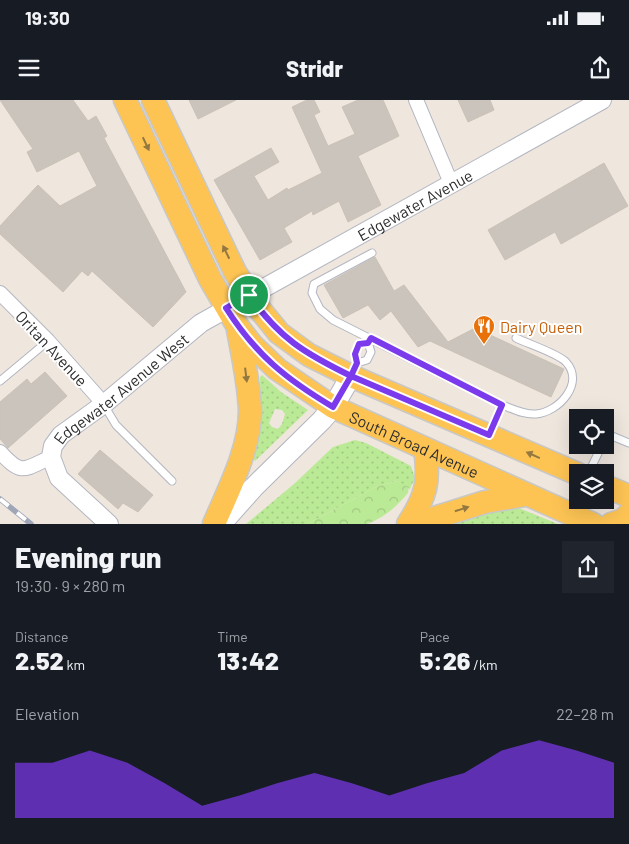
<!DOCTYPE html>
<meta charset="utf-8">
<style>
body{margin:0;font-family:Barlow,sans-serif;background:#20242c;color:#f1f3f6;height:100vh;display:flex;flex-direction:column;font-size:19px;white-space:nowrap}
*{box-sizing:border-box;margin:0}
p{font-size:16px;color:#9ea1a6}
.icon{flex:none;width:28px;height:28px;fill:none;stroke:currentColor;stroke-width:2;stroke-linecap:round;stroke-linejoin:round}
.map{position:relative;height:424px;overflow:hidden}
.side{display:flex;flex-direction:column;background:#171b24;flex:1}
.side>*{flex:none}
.tools{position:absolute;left:569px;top:309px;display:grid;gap:10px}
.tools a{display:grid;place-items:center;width:45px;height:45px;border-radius:0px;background:#171b24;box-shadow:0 5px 20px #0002;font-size:25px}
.pin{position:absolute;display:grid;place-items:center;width:42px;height:42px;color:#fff;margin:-21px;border:2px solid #fff;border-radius:50%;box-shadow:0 1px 5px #0007}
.round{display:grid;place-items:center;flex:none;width:52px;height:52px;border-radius:0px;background:#20242c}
.overview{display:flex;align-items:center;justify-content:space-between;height:85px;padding:0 15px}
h1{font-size:28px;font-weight:800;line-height:38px}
.stats{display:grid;grid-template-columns:repeat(3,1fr);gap:8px;height:85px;padding:5px 15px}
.stats div{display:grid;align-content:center}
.stats b{font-size:25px;font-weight:800}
.stats small{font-size:14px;font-weight:400}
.stats p{font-size:14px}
.chart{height:140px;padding:10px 15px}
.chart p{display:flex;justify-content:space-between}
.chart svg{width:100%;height:90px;margin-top:5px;fill:#7c3aed;opacity:.7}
.status{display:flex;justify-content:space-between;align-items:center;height:35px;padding:0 25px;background:#171b24;direction:ltr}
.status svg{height:14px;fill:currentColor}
header{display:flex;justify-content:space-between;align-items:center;height:65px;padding:0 15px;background:#171b24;font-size:22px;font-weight:800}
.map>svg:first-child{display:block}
.grass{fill:url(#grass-dots);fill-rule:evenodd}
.forest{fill:url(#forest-crowns)}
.building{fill:#cac4bc;stroke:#cbc2b7}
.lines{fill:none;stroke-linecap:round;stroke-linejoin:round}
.service-casing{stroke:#b2b6c1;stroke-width:9}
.minor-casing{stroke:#b2b6c1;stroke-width:16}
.tertiary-casing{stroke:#b2b6c1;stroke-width:20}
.secondary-casing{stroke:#b2b6c1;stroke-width:22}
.primary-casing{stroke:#c8c8c8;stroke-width:25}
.service{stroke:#fff;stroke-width:7}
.minor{stroke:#fff;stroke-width:14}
.tertiary{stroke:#fff;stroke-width:18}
.secondary{stroke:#fff;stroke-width:20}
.primary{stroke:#fdc454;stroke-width:22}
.rail-casing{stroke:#9fa6b8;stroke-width:5.5}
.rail{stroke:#fff;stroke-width:4;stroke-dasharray:11;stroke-linecap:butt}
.oneway{fill:#947840}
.route-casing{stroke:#fff;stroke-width:10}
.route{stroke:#7c3aed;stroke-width:6}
.labels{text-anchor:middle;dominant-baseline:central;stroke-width:4;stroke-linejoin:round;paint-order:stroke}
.street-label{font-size:16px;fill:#2c2c2c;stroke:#fff}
.food-label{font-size:16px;fill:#c56008;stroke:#fff;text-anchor:start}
</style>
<div class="status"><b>19:30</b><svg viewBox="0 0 49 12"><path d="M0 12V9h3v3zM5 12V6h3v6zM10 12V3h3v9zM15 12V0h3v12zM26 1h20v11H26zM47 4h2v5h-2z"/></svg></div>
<header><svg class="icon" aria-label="menu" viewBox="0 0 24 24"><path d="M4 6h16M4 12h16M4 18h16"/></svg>Stridr<svg class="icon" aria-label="share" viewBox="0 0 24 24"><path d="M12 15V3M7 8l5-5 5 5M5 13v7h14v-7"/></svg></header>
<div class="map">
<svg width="629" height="424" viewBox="0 0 629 424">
<defs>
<pattern id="grass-dots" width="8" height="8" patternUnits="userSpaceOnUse" patternTransform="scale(1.25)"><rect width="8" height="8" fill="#bbea96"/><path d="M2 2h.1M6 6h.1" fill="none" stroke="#a1c981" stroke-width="1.8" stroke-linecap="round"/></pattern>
<pattern id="forest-crowns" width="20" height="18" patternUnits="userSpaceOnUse" patternTransform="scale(1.25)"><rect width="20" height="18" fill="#bbea96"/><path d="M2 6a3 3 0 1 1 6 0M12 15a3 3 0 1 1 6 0" fill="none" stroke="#a1c981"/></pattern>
</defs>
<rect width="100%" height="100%" fill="#efe6de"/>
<g class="grass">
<path d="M262 275 281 292 308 310 255 361 253 358 261 323 260 277ZM275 309 282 310 285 314 282 324 278 329 272 327 269 323Z"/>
<polygon points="355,340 366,343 411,366 415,378 408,393 409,389 397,381 378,386 307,424 246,424 294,384 333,347"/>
<polygon points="514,406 558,424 447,424 486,408"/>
</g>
<path class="forest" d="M397 381 408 387V393C396 407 385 417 367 424H307L378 386Z"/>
<g class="building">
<polygon points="0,0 73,0 88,21 96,16 107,36 104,38 186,192 153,227 92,171 88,176 82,171 63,192 0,134 0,126 38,85 60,106 97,86 79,51 37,72 27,52 33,49"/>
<polygon points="189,0 236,0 198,19"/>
<polygon points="307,0 314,0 320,12 314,15 328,46 355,34 342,7 358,0 383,0 399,36 358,56 381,105 348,122 339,101 313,115 312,111 284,128 292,142 260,160 214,80 271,48 279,62 254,76 268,100 287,88 288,90 322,73 292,7"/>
<polygon points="458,0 490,0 494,10 468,22"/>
<polygon points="604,63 628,106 561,144 555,132 505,160 488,130"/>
<polygon points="375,157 394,191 404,185 448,242 475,228 564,269 551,297 430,241 418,247 391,211 380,220 368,205 343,218 324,185"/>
<polygon points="45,272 67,296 8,348 0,339 0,302 27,279 31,284"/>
<polygon points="100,350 153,395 138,412 123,403 118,409 78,374"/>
</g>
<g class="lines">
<g class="service-casing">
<g id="service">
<path d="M372 153 314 184 312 193 320 209 333 220 502 305C513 309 524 315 536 314 559 312 585 283 566 262 557 253 528 244 516 238"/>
<polyline points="352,273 357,263 355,254 359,244 368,243 371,252 367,260 357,263"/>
<polyline points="0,281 48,241"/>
<polyline points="104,305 116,325 172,381"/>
<polyline points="490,332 502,305"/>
<polyline points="605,340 612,336 629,343"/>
<polyline points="589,372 602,345"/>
</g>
</g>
<g class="minor-casing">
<g id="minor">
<polyline points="416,0 451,83"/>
<polyline points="0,193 48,241 104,304"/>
<path d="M0 352C22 376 23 370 51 357"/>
</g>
</g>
<g class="tertiary-casing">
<g id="tertiary">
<path id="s1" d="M109 424 59 378 51 357 53 346 61 335 104 304 201 223 602 0"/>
</g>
</g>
<g class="secondary-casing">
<polyline id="secondary" points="221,424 253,388 322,320 333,307 351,276"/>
</g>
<g class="primary-casing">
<g id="primary">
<path id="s2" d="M125 0 210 179 238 227 252 245 277 269 333 307 593 424"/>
<polyline points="153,0 235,172 257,206 279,233 309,255 351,276 578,374"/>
<polyline points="605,386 629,396"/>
<path d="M214 424C229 389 250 349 250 311 249 283 243 257 238 230"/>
<path d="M408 424C426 397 430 381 425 349"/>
<polyline points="415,424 485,402 525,395"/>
<polyline points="611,424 623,420 629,414"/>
</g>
</g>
<use href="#service" class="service"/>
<use href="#minor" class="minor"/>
<use href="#tertiary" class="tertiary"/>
<use href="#secondary" class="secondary"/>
<use href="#primary" class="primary"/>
<g class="rail-casing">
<polyline id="rail" points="0,399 31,424"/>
</g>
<use href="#rail" class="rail"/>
</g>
<defs><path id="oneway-solid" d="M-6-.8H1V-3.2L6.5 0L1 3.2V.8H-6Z" transform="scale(1.25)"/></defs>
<g class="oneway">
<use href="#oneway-solid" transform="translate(146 44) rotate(65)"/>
<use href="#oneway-solid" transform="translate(226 152) rotate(-116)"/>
<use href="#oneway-solid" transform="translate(246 275) rotate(83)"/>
<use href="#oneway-solid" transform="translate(533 355) rotate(-156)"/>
<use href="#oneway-solid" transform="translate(462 409) rotate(-18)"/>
</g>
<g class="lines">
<g class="route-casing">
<path id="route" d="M249 195 226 208C256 255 286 279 333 307L351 276 489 335 502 305 371 238 368 243 359 244 355 254 357 263 351 276C304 253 279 238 249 195"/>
</g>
<use href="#route" class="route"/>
</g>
<defs>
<g id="restaurant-pin" transform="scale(1.125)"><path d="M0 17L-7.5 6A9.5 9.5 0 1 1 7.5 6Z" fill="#e8710a" stroke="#fff"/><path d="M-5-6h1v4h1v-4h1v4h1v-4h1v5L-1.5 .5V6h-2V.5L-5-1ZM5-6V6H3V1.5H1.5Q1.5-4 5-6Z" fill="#fff"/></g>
</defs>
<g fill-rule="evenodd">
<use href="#restaurant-pin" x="484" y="226"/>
</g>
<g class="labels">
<g class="street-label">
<text stroke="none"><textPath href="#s1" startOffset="539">Edgewater Avenue</textPath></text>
<text transform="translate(52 248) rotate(47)">Oritan Avenue</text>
<text stroke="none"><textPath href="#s1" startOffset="191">Edgewater Avenue West</textPath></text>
<text stroke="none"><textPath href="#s2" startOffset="468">South Broad Avenue</textPath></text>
</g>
<g class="food-label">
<text x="500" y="226">Dairy Queen</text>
</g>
</g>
</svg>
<div class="tools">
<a><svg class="icon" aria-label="locate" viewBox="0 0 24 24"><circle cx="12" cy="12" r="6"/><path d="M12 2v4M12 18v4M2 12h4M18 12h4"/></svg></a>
<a><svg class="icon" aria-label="layers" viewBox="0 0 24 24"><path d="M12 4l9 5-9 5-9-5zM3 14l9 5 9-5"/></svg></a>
</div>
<div class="pin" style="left:249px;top:195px;background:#1e9e55"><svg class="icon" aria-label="arrive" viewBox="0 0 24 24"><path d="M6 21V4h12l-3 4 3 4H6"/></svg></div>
</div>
<section class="side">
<div class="overview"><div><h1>Evening run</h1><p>19:30 · 9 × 280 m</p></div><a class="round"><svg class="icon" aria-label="share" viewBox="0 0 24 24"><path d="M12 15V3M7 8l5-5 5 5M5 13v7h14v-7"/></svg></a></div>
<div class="stats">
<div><p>Distance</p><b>2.52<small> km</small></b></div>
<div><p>Time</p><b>13:42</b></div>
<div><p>Pace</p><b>5:26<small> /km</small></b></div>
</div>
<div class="chart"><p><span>Elevation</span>22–28 m</p>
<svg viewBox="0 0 160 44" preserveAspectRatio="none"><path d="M0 44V17L10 17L20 11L30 17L40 27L50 38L60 33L70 27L80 22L90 27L100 33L110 27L120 22L130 11L140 6L150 11L160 17V44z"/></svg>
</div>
</section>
